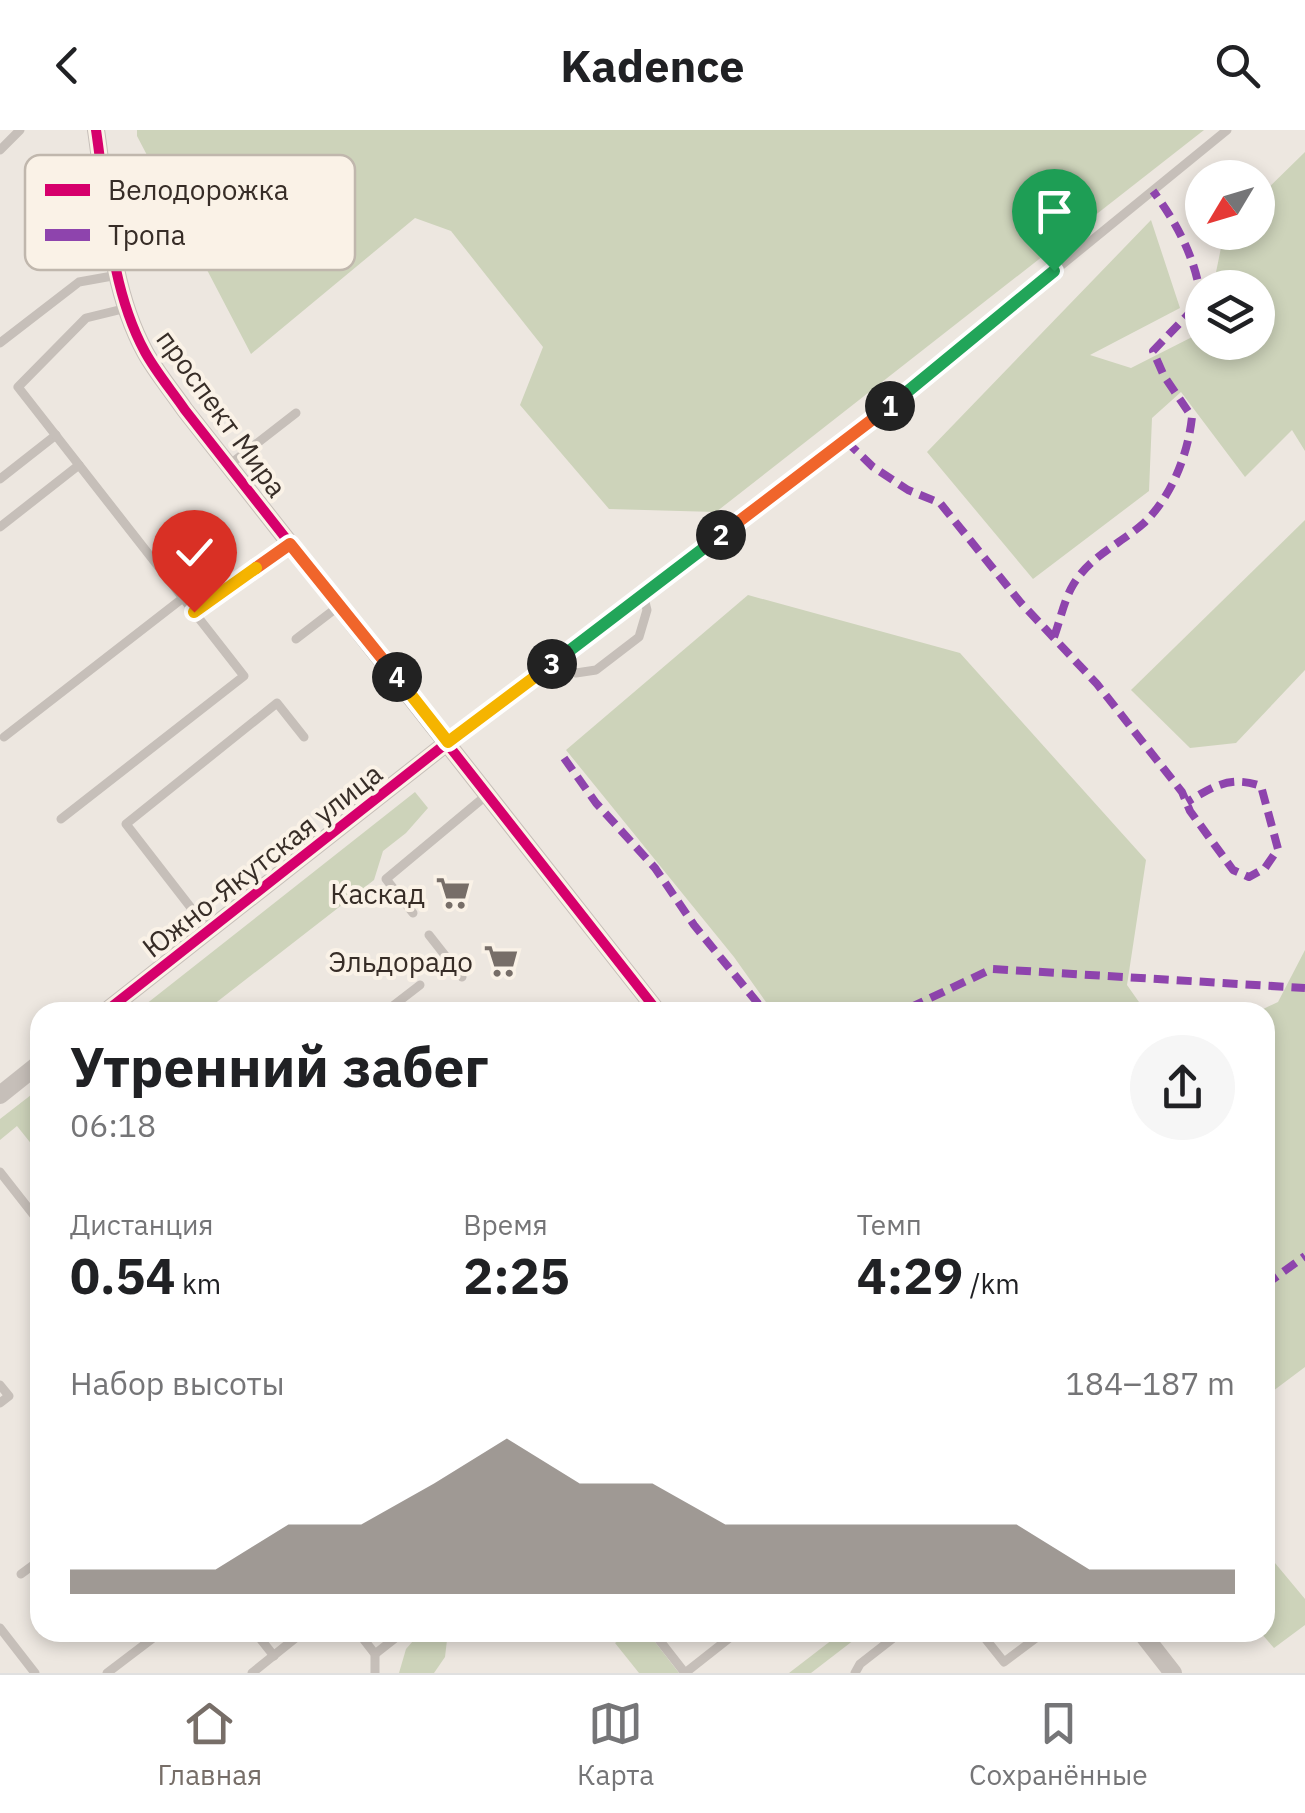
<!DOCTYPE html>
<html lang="ru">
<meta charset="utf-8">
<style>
body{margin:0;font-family:"IBM Plex Sans",sans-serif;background:#f6f6f6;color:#202124;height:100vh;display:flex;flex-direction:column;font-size:38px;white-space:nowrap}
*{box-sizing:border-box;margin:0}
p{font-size:32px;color:#757577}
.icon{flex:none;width:55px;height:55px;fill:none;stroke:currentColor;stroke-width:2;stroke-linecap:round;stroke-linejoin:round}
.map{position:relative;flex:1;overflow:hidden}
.drawer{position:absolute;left:30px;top:872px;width:1245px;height:640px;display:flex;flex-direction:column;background:#fff;border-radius:30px;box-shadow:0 5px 15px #0003}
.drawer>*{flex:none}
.needle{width:65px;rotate:232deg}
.tools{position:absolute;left:1185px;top:30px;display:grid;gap:20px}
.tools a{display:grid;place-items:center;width:90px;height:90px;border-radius:50%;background:#fff;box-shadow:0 5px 15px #0003;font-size:50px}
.pin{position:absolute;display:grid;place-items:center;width:85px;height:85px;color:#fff;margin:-102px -42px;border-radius:50% 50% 50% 0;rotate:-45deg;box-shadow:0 0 10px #0007}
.pin .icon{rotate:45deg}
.km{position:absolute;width:50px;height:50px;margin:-25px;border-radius:50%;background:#222;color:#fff;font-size:28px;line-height:50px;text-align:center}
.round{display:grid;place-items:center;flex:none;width:105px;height:105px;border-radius:52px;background:#f6f6f6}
.headline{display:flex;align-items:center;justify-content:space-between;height:170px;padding:0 40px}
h1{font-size:55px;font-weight:700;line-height:75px}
.stats{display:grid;grid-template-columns:repeat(3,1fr);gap:15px;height:170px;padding:10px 40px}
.stats div{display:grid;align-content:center}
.stats b{font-size:50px;font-weight:700}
.stats small{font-size:28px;font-weight:400}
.stats p{font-size:28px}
.chart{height:280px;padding:20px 40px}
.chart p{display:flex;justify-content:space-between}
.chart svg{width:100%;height:180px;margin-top:10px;fill:#776e68;opacity:.7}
header{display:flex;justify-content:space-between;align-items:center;height:130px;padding:0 40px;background:#fff;font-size:45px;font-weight:700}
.dock{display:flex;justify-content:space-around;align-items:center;height:140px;border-top:2px solid #e0e0e0;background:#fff;font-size:28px;color:#757577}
.dock a{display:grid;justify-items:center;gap:5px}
.dock .current{color:#776e68}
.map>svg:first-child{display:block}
.green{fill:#cdd3ba}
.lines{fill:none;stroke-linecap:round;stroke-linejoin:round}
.service{stroke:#c6bfb9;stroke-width:9}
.minor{stroke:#c6bfb9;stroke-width:18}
.quiet{stroke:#8e44ad;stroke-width:8;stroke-dasharray:15 8;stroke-linecap:butt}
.cycleway-casing{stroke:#faf2e7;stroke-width:16}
.cycleway{stroke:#d6006c;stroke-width:10}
.split-1-casing{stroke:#fff;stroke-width:20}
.split-2-casing{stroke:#fff;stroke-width:20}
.split-3-casing{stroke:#fff;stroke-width:20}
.split-4-casing{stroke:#fff;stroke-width:20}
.split-5-casing{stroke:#fff;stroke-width:20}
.split-6-casing{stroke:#fff;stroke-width:20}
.split-1{stroke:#22a559;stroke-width:12}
.split-2{stroke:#f0652b;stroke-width:12}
.split-3{stroke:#22a559;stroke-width:12}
.split-4{stroke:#f5b400;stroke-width:12}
.split-5{stroke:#f0652b;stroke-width:12}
.split-6{stroke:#f5b400;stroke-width:12}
.labels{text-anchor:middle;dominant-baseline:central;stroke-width:8;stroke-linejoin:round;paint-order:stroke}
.street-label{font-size:28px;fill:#372d27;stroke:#faf2e7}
.poi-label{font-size:28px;fill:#372d27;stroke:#faf2e7;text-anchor:end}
.key{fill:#faf2e7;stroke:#c0b7ad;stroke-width:2.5}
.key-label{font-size:28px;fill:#372d27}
</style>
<header><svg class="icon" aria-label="back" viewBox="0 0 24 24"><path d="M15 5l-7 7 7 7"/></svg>Kadence<svg class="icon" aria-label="search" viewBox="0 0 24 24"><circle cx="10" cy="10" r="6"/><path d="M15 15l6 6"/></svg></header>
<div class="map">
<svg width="1305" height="1543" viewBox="0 0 1305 1543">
<rect width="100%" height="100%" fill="#ede7e0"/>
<g class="green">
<polygon points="137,0 1204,0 716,382 609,379 520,275 543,217 451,101 415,88 251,224 137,6"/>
<polygon points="1305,22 1305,321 1292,300 1245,347 1181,262 1152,288 1149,361 1033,449 927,322 1151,90 1180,178 1090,225 1131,238 1202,202 1202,212 1258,212 1258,158 1213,157 1224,103 1258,102 1258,68"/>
<polygon points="1305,390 1305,540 1236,613 1190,618 1131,560"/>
<polygon points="748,465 960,523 1146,730 1127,855 1146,882 773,882 734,827 566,620"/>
<polygon points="415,662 428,678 406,703 383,721 374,750 204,882 136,882"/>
<polygon points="1305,820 1305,1237 1265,1267 1265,882 1257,882 1278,872"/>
<polygon points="40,958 40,1010 33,1016 17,996 0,1010 0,989"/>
<polygon points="1265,1421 1305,1469 1305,1495 1274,1518 1261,1503 1265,1502"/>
<polygon points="420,1503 455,1503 447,1510 445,1527 434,1543 399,1543 406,1519"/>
<polygon points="630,1503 648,1503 679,1543 639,1543 615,1513"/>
<polygon points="841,1503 863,1503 811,1543 789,1543"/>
</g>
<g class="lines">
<g class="service">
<polyline points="0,20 20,0"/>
<polyline points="0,213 79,152 118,145"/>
<polyline points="229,335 296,283"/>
<polyline points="0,349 56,305"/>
<polyline points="0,397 79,335"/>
<polyline points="194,482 290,414"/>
<polyline points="296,509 339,476"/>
<polyline points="553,533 576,543 596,540 639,507 647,480 643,464"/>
<polyline points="4,607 183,468"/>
<polyline points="448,612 846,311 1227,0"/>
<polyline points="61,689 244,546 18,257 86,188 127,178"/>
<polyline points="413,783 386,749 488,664"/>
<polyline points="209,801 126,694 277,573 304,607"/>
<polyline points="429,805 462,847"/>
<polyline points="385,882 420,855"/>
<polyline points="0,1042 40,1093"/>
<polyline points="0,1255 9,1266 0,1273"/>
<polyline points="21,1444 40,1430"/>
<polyline points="0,1498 35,1543"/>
<polyline points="255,1502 274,1526"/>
<polyline points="358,1502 375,1524 375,1543"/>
<polyline points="653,1502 685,1543 737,1502"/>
<polyline points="980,1502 1004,1532 1044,1502"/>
<polyline points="375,1524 403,1502"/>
<polyline points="107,1543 161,1502"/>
<polyline points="252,1543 303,1502"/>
<polyline points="855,1543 860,1534 901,1502"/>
</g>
<g class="minor">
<path d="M96 0C107 73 109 156 145 222 156 242 172 261 185 280L658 882"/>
<polyline points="105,882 448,612"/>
<polyline points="0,965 40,933"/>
<polyline points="1141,1502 1173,1543"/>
</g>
<g class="quiet">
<path d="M846 311 873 337 908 360 940 373 1021 473 1097 554 1182 662 1190 681 1233 740 1249 747 1265 738 1278 719 1261 656C1229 645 1213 657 1187 672"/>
<path d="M1054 507C1060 491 1064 470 1073 455 1090 426 1120 414 1144 393 1172 366 1188 324 1192 287L1164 246 1153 221 1201 171C1197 131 1177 93 1153 61"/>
<polyline points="564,628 596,673 655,738 694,795 765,882"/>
<polyline points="887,882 911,877 992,839 1305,858"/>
<polyline points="1265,1155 1305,1126"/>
</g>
<g class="cycleway-casing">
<g id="cycleway">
<path d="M96 0C107 73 109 156 145 222 156 242 172 261 185 280L658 882"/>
<polyline points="105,882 448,612"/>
</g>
</g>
<use href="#cycleway" class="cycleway"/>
</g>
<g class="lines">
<g class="split-1-casing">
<polyline id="split-1" points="890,276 1054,141"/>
</g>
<g class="split-2-casing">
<polyline id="split-2" points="721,405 890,276"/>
</g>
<g class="split-3-casing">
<polyline id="split-3" points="552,534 721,405"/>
</g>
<g class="split-4-casing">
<polyline id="split-4" points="397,547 448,612 552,534"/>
</g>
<g class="split-5-casing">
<polyline id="split-5" points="256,438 290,414 397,547"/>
</g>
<g class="split-6-casing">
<polyline id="split-6" points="194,482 256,438"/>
</g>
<use href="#split-1" class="split-1"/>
<use href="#split-2" class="split-2"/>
<use href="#split-3" class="split-3"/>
<use href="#split-4" class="split-4"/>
<use href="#split-5" class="split-5"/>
<use href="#split-6" class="split-6"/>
</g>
<defs>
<g id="supermarket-bare" transform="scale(2.7)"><path d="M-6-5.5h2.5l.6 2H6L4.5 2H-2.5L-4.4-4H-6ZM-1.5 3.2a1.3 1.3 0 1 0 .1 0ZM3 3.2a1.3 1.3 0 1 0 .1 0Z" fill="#776e68" stroke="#faf2e7" stroke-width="2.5" paint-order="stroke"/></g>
</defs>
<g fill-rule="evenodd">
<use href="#supermarket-bare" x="453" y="763"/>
<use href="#supermarket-bare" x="501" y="831"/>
</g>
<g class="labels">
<g class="street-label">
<text transform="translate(222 283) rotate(54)">проспект Мира</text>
<text transform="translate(262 730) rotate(-38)">Южно-Якутская улица</text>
</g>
<g class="poi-label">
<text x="425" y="763">Каскад</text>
<text x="473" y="831">Эльдорадо</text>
</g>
</g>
<rect x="25" y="25" width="330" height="115" rx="15" class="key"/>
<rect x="45" y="54" width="45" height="12" fill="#d6006c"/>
<rect x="45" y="99" width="45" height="12" fill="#8e44ad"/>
<g class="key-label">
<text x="108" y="70">Велодорожка</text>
<text x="108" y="115">Тропа</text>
</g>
</svg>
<div class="tools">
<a><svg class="needle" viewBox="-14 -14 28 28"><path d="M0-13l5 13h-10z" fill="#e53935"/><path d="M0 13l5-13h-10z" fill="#757577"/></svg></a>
<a><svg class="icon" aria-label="layers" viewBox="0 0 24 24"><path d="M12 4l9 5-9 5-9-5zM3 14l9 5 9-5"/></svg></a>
</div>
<div class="pin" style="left:1054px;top:141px;background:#1e9e55"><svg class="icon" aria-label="arrive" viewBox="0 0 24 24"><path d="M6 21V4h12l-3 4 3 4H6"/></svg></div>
<div class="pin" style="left:194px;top:482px;background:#d93025"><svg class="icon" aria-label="check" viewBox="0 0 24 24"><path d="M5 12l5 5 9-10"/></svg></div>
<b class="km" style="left:890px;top:276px">1</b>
<b class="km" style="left:721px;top:405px">2</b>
<b class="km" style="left:552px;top:534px">3</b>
<b class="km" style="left:397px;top:547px">4</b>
<section class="drawer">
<div class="headline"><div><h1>Утренний забег</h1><p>06:18</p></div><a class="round"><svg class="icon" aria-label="share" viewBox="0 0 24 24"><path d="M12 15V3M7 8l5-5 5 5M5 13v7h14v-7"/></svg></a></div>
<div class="stats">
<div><p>Дистанция</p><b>0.54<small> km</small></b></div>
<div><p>Время</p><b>2:25</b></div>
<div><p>Темп</p><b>4:29<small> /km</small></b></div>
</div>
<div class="chart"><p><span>Набор высоты</span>184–187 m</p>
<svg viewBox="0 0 160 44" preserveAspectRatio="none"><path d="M0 44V38L10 38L20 38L30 27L40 27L50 17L60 6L70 17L80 17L90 27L100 27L110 27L120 27L130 27L140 38L150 38L160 38V44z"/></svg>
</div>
</section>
</div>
<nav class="dock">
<a class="current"><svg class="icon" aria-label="home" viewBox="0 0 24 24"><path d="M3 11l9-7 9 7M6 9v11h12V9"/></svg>Главная</a>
<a><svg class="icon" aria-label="map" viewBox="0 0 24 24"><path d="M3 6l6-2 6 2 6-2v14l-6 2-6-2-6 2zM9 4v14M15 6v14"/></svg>Карта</a>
<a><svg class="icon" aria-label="saved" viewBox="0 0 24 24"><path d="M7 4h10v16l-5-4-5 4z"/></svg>Сохранённые</a>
</nav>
